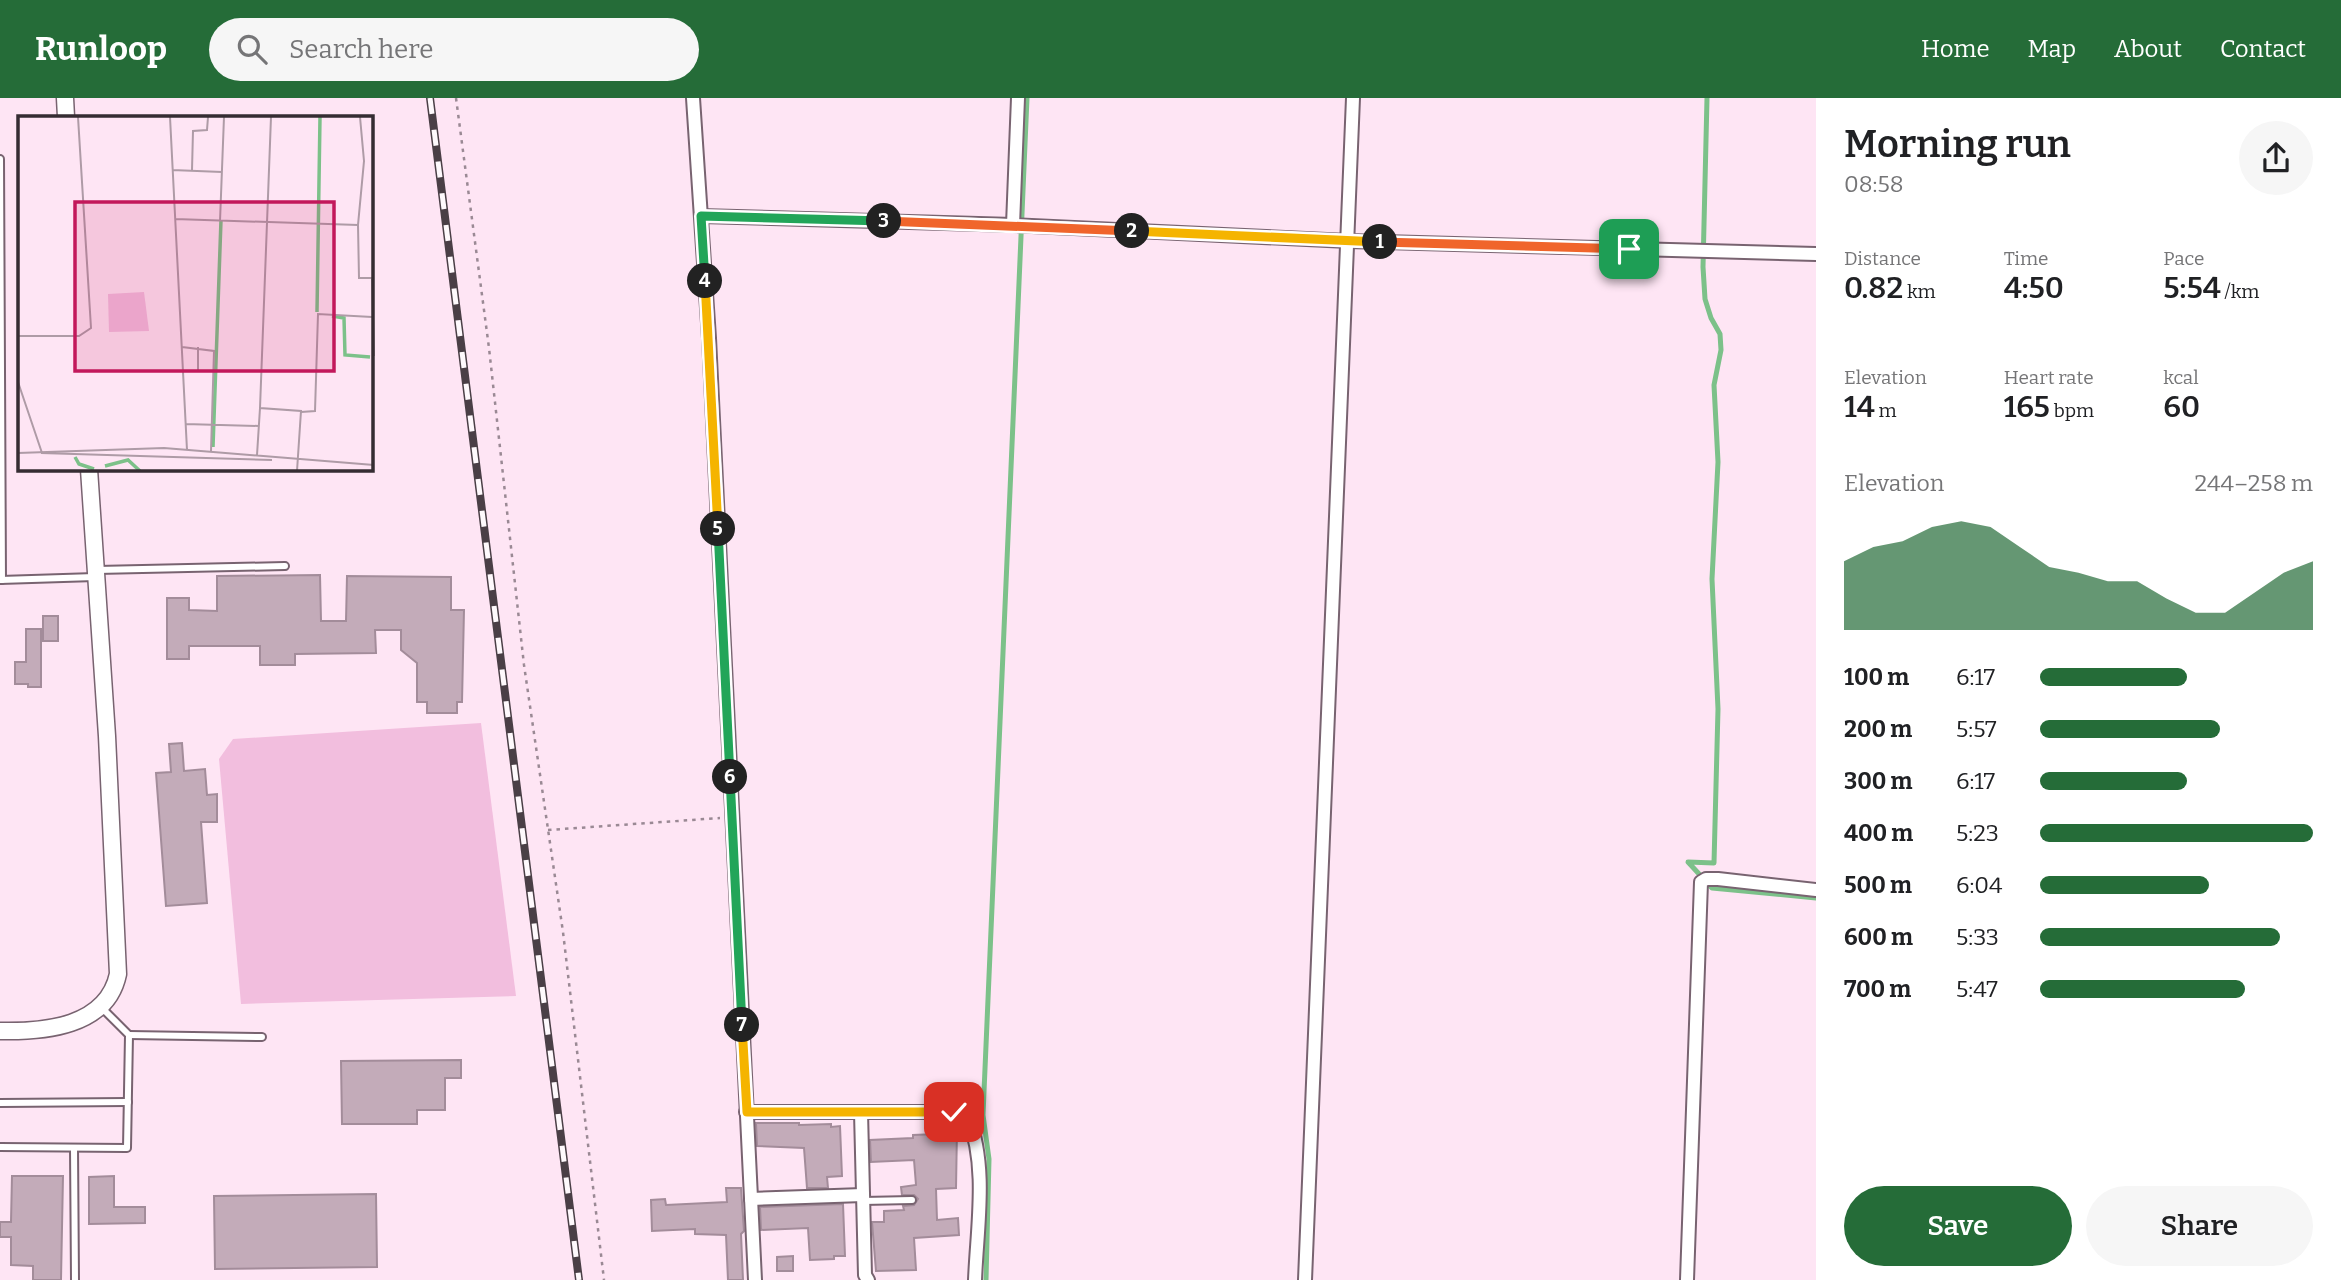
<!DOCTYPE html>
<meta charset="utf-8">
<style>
body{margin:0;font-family:Bitter,serif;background:#f6f6f6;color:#202124;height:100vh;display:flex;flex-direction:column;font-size:26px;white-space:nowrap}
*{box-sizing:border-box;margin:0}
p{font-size:23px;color:#757577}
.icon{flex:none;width:38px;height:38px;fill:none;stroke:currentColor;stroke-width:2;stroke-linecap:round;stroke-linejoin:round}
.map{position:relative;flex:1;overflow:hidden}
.drawer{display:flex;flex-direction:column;background:#fff;width:525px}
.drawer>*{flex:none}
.pin{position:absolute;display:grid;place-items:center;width:60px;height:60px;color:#fff;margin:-30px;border-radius:14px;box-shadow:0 4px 10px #0006}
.km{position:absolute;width:35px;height:35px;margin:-18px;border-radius:50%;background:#222;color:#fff;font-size:19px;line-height:35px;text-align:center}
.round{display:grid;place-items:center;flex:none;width:74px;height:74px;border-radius:37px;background:#f6f6f6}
.overview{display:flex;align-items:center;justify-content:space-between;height:119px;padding:0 28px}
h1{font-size:38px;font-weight:600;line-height:52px}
.metrics{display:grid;grid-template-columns:repeat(3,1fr);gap:10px;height:119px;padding:7px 28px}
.metrics div{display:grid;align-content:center}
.metrics b{font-size:30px;font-weight:600}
.metrics small{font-size:19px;font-weight:400}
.metrics p{font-size:19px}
.chart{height:196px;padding:14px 28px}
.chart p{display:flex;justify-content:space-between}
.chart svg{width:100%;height:126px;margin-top:7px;fill:#256c38;opacity:.7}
.primary-button{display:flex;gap:14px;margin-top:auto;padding:14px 28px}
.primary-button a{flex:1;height:80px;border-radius:42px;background:#256c38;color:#fff;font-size:28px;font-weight:600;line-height:80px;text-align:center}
.primary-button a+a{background:#f6f6f6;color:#202124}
ul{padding:0 28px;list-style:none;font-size:23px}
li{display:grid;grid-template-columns:112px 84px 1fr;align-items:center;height:52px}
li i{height:18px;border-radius:9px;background:#256c38}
header{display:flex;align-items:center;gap:42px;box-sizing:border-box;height:98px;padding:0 35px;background:#256c38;color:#fff}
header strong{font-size:33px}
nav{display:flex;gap:38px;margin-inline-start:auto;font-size:24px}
.search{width:490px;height:63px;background:#f6f6f6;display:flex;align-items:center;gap:18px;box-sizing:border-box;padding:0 24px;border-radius:38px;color:#757577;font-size:26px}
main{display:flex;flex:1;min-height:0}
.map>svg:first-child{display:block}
.green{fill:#f2bede}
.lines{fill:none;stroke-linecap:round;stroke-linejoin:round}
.stream{stroke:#7cc189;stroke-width:5}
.building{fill:#c3abb9;stroke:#a38c9a;stroke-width:2}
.service-casing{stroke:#786370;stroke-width:10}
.minor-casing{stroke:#786370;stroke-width:16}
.tertiary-casing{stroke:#786370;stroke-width:19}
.path{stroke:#9a8994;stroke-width:2.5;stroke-dasharray:3.5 5;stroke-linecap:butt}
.service{stroke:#fff;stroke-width:6}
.minor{stroke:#fff;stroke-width:12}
.tertiary{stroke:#fff;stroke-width:16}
.rail-casing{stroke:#4a3f46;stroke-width:8}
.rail{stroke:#fef9fc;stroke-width:5;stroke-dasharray:16;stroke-linecap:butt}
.split-1-casing{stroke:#fff;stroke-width:14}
.split-2-casing{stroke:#fff;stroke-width:14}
.split-3-casing{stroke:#fff;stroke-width:14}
.split-4-casing{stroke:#fff;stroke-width:14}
.split-5-casing{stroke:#fff;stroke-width:14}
.split-6-casing{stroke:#fff;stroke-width:14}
.split-7-casing{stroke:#fff;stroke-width:14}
.split-8-casing{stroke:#fff;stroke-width:14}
.split-1{stroke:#f0652b;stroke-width:9}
.split-2{stroke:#f5b400;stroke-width:9}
.split-3{stroke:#f0652b;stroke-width:9}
.split-4{stroke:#22a559;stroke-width:9}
.split-5{stroke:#f5b400;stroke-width:9}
.split-6{stroke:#22a559;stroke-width:9}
.split-7{stroke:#22a559;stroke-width:9}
.split-8{stroke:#f5b400;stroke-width:9}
.inset-river{fill:none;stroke:#7cc189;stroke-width:3.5}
.inset-road{fill:none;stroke:#ae9ba6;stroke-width:2}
.view{fill:#c2185b;fill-opacity:0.15;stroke:#c2185b;stroke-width:3.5}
.inset-edge{fill:none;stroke:#352c32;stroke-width:3.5}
</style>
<header>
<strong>Runloop</strong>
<div class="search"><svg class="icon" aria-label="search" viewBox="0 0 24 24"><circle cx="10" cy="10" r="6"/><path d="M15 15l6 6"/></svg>Search here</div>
<nav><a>Home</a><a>Map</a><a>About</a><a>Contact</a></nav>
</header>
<main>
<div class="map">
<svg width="1816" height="1182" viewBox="0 0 1816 1182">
<rect width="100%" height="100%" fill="#fee5f4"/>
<polygon class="green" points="481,625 516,898 241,906 219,661 233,641"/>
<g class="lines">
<g class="stream">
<polyline points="1707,0 1703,169 1705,201 1711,220 1720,236 1721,252 1714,287 1718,364 1712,481 1718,611 1714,765 1688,764 1712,790 1816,800"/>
<polyline points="986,1182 989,1061 983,1017 1027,0"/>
</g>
</g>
<g class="building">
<polygon points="320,477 321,523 346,523 347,478 451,479 451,512 464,512 462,604 457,604 457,615 427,615 427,604 417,604 417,565 401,552 401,532 375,532 376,555 295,556 295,567 260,567 260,548 189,548 189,561 167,561 167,500 189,500 189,512 217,513 217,478"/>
<rect x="43" y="518" width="15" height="25"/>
<polygon points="26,531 41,531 41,589 28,589 28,586 15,586 15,564 26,564"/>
<polygon points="182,645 184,673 205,671 207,697 217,696 217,724 201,724 207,805 166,808 156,675 171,674 169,646"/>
<polygon points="461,962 461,980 445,980 445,1012 417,1012 417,1026 342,1026 341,963"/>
<polygon points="756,1025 799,1025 799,1027 831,1026 831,1029 840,1028 842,1078 827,1079 828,1090 807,1090 804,1050 757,1048"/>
<polygon points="957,1031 956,1090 936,1091 937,1122 958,1120 959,1137 914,1140 916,1172 876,1173 872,1124 884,1124 884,1113 904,1112 903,1108 914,1107 918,1101 914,1097 902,1097 901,1089 916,1087 914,1062 871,1064 870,1042 913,1040 913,1037 938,1036 938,1032"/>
<polygon points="12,1078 63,1078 61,1182 33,1182 33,1168 11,1167 11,1139 0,1139 0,1124 11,1124"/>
<polygon points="114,1078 114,1109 145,1109 145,1125 89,1126 89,1079"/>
<polygon points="726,1090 741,1090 744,1133 741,1136 743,1182 728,1182 726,1137 695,1136 695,1131 652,1133 651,1102 665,1101 666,1107 727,1104"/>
<polygon points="376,1096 377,1169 215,1171 214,1098"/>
<polygon points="843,1106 845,1158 834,1158 834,1161 810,1162 808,1130 761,1132 760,1109"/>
<polygon points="793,1158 793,1173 777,1173 777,1159"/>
</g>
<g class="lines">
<g class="service-casing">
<g id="service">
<polyline points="0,61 2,482"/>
<polyline points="97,472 285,468"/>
<polyline points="0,482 95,479"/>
<polyline points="129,937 262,939"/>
<polyline points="0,1005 128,1004"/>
<polyline points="0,1049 127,1050 129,937 102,910"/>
<polyline points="74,1050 75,1182"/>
<polyline points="863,1103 912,1102"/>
</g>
</g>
<g class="minor-casing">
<g id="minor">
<polyline points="693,0 709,240 755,1182"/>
<polyline points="701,118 1013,127 1348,143 1816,156"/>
<polyline points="1013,127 1018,0"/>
<path d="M746 1014H954L968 1019C988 1068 977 1130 975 1182"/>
<polyline points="861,1014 865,1177 868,1182"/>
<polyline points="751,1101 863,1097"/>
<polyline points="1305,1182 1353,0"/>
<polyline points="1687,1182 1701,784 1706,781 1718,781 1816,792"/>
</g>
</g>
<g class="tertiary-casing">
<g id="tertiary">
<polyline points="65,0 66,19"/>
<path d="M0 933C44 934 107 929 118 876L107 638 89 371"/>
</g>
</g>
<g class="path">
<polyline points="456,0 489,250 524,567 563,834 604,1182"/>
<polyline points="548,732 720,720"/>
</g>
<use href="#service" class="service"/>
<use href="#minor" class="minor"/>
<use href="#tertiary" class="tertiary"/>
<g class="rail-casing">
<polyline id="rail" points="430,0 579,1182"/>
</g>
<use href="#rail" class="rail"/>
</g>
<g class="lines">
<g class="split-1-casing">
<polyline id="split-1" points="1380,144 1629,151"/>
</g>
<g class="split-2-casing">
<polyline id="split-2" points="1132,133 1380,144"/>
</g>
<g class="split-3-casing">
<polyline id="split-3" points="884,123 1132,133"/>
</g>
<g class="split-4-casing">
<polyline id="split-4" points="705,183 701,118 884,123"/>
</g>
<g class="split-5-casing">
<polyline id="split-5" points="705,183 718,431"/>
</g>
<g class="split-6-casing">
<polyline id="split-6" points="718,431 730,679"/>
</g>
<g class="split-7-casing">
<polyline id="split-7" points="730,679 742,927"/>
</g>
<g class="split-8-casing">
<polyline id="split-8" points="742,927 747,1014 954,1014"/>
</g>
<use href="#split-1" class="split-1"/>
<use href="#split-2" class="split-2"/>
<use href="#split-3" class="split-3"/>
<use href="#split-4" class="split-4"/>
<use href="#split-5" class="split-5"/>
<use href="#split-6" class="split-6"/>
<use href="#split-7" class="split-7"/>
<use href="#split-8" class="split-8"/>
</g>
<g transform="translate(18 18)">
<rect width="355" height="355" fill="#fee5f4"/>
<path d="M126 176 131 215 91 216 90 178Z" fill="#f2bede"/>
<path class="inset-river" d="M299 196 302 1M314 200 326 202 327 239 352 241M195 331 203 104M57 341 61 348 76 353M87 350 110 344 122 355"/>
<path class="inset-road" d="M152 1 169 334M253 1 242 292 283 295 279 355M342 1 346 45 340 109 341 162H356M154 54 204 56M174 54 175 15 189 14 190 1M157 103 340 109M202 105 206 1M354 162 356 240M0 220H61L73 212 60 1M164 231 196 235 193 335M180 231V255H188M0 266 24 337M283 296 297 295 300 198 354 201M167 308 241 310M0 337 146 332 356 349M23 337 254 344M239 339 242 292"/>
<path class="view" d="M57 86H316V255H57Z"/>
<rect width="355" height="355" class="inset-edge"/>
</g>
</svg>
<div class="pin" style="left:1629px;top:151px;background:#1e9e55"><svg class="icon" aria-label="arrive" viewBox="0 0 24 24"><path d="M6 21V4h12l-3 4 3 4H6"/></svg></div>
<div class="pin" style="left:954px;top:1014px;background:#d93025"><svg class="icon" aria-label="check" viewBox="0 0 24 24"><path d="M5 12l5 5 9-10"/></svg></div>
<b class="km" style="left:1380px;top:144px">1</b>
<b class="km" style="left:1132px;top:133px">2</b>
<b class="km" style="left:884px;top:123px">3</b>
<b class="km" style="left:705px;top:183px">4</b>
<b class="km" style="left:718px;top:431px">5</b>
<b class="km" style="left:730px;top:679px">6</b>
<b class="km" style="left:742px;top:927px">7</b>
</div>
<section class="drawer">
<div class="overview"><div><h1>Morning run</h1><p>08:58</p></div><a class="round"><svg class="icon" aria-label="share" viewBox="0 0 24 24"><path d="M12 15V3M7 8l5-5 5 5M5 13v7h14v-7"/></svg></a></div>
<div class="metrics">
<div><p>Distance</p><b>0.82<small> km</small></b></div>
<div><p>Time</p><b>4:50</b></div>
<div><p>Pace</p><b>5:54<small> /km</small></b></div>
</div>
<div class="metrics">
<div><p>Elevation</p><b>14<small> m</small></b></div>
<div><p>Heart rate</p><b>165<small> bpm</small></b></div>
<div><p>kcal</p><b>60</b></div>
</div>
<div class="chart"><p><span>Elevation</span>244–258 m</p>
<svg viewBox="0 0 160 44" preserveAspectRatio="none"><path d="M0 44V20L10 15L20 13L30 8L40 6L50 8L60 15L70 22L80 24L90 27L100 27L110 33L120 38L130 38L140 31L150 24L160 20V44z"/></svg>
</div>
<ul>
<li><b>100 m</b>6:17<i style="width:54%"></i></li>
<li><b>200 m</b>5:57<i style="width:66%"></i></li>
<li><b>300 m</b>6:17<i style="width:54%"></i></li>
<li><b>400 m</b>5:23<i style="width:100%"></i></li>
<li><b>500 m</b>6:04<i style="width:62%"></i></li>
<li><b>600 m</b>5:33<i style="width:88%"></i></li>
<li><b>700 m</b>5:47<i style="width:75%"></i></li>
</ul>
<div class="primary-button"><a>Save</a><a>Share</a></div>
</section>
</main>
